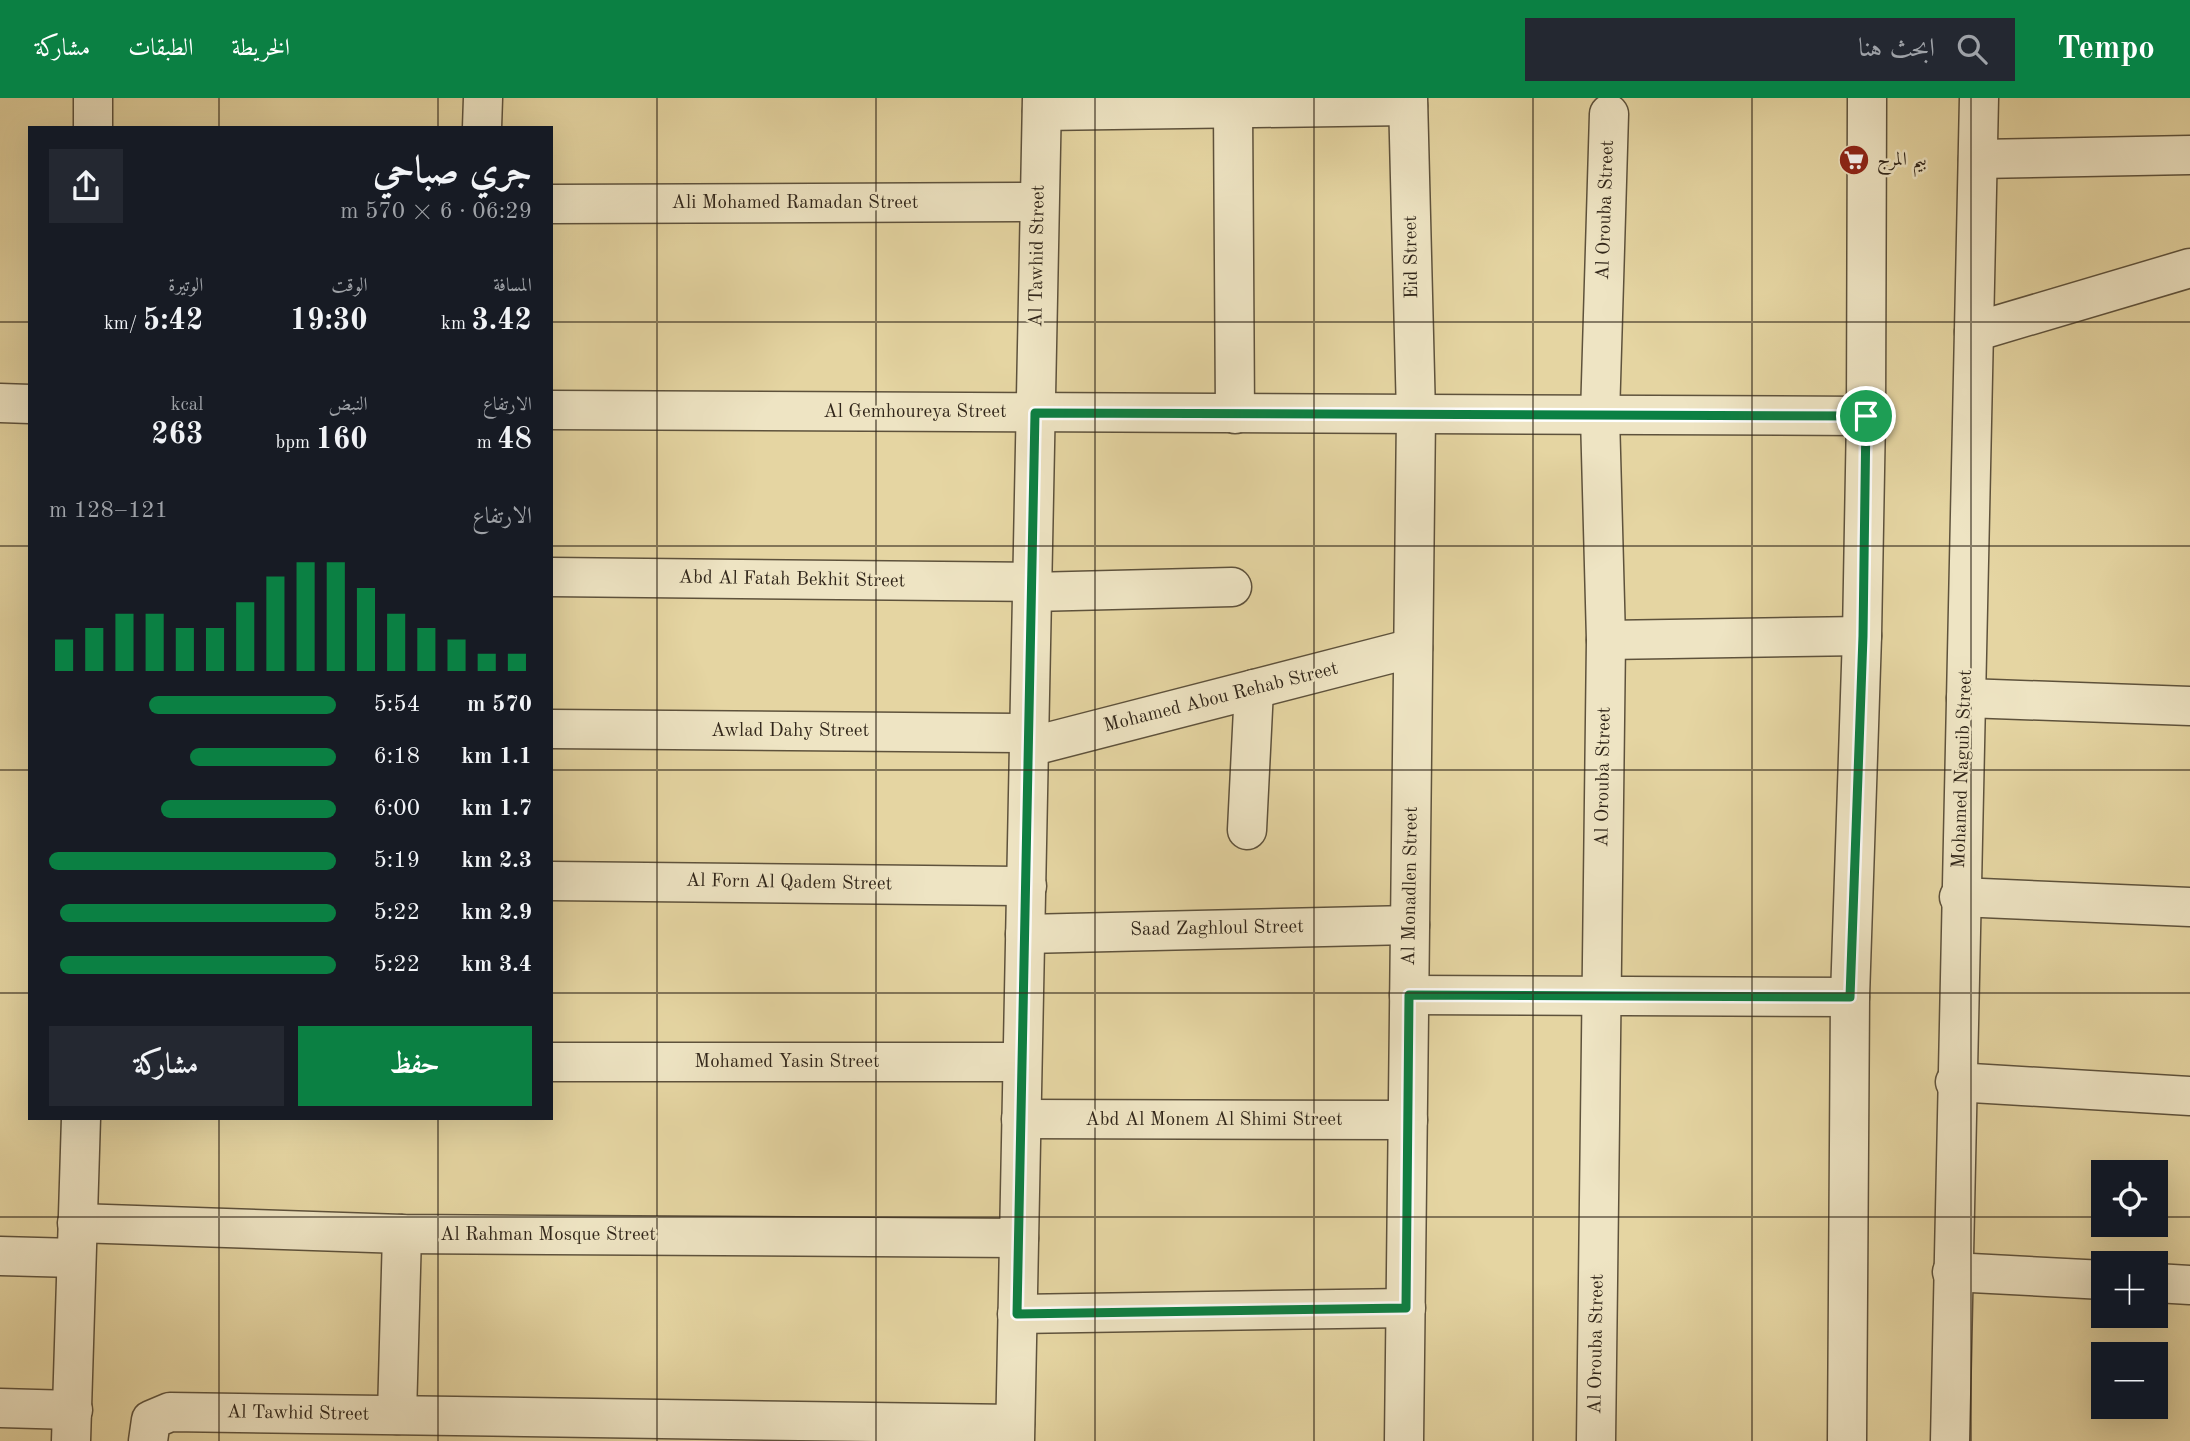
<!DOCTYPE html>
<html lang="ar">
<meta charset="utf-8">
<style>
body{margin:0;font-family:"Old Standard TT",Amiri,serif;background:#242831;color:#f1f3f6;direction:rtl;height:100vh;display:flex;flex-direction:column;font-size:26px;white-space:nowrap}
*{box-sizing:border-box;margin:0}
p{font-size:23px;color:#9ea1a6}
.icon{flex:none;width:38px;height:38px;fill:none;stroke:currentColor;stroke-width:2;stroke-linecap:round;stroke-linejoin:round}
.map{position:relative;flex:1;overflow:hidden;direction:ltr}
.sheet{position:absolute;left:28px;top:28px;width:525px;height:994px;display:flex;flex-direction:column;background:#171b24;border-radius:0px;box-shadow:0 7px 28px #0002;direction:rtl}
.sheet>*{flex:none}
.fabs{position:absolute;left:2091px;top:1062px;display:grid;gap:14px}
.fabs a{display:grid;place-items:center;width:77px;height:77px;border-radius:0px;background:#171b24;box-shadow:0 7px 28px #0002;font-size:35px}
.pin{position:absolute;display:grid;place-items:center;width:60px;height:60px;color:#fff;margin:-30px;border:4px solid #fff;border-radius:50%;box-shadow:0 2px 7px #0007}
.round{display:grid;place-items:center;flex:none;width:74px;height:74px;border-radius:0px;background:#242831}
.summary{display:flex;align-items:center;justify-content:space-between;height:119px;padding:0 21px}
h1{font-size:38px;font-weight:700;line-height:52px}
.stats{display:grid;grid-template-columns:repeat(3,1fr);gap:10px;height:119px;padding:7px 21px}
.stats div{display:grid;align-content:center}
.stats b{font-size:30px;font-weight:700}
.stats small{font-size:19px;font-weight:400}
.stats p{font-size:19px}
.chart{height:196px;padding:14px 21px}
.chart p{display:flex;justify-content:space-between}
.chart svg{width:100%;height:126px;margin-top:7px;stroke:#0b8043;stroke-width:6}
.cta{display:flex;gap:14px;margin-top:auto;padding:14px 21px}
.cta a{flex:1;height:80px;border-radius:0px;background:#0b8043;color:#fff;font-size:28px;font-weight:700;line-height:80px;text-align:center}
.cta a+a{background:#242831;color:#f1f3f6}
ul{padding:0 21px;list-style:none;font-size:23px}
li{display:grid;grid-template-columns:112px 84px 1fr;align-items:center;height:52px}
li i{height:18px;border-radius:9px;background:#0b8043}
header{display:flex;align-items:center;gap:42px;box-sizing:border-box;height:98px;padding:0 35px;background:#0b8043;color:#fff}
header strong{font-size:33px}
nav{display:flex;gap:38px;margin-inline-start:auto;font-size:24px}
.search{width:490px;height:63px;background:#242831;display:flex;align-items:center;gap:18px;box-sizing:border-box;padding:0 24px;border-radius:0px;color:#9ea1a6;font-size:26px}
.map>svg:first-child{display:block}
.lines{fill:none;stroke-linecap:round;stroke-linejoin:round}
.minor-casing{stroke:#5e523c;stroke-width:41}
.minor{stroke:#eee4c3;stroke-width:38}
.route-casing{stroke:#fff;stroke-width:14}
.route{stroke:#0b8043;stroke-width:9}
.grid{fill:none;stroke:#31261a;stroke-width:2;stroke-opacity:0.55}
.labels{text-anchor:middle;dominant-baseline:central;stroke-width:5;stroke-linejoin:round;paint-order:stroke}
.poi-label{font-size:19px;fill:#31261a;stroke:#eee4c3;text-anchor:start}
.street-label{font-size:19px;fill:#31261a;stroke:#eee4c3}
</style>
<header>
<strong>Tempo</strong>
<div class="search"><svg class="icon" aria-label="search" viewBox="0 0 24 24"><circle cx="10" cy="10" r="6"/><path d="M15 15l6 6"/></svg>ابحث هنا</div>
<nav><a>الخريطة</a><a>الطبقات</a><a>مشاركة</a></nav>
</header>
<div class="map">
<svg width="2190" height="1343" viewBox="0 0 2190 1343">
<rect width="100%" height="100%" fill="#e5d5a2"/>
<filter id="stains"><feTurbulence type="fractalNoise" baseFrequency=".00286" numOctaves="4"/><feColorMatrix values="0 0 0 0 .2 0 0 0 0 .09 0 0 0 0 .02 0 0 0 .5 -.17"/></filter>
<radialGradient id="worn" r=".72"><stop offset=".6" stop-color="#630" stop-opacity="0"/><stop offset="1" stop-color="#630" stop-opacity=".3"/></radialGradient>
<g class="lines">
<g class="minor-casing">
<g id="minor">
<polyline points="1233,10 1235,316"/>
<polyline points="1042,13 1408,8"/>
<polyline points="93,30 93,0"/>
<polyline points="482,30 483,0"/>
<polyline points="1978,61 2190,57"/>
<polyline points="551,106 1039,104"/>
<polyline points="1974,234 2190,170"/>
<polyline points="0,305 30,306"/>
<polyline points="551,312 1866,318"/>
<polyline points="551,479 1032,484"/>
<polyline points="1032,494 1232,489"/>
<polyline points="1606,542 1862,538"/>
<polyline points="1966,600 2190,608"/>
<polyline points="551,631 1029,635"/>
<polyline points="1029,649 1413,550"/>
<polyline points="1247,732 1254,591"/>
<polyline points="551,783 1027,788"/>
<polyline points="1959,799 2190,809"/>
<polyline points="1025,836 1410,827"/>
<polyline points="1409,897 1850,899"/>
<polyline points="551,964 1022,964"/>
<polyline points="1955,984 2190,998"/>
<polyline points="1021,1021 1408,1022"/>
<polyline points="77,1125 402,1136 1019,1140"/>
<polyline points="0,1158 75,1160"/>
<polyline points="1952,1174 2104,1182"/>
<polyline points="2156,1185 2190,1187"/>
<polyline points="1017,1216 1406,1210"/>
<polyline points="0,1310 73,1312"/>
<polyline points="397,1317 402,1136"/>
<polyline points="71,1343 81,1020"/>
<polyline points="148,1343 151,1322 170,1314 1015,1326"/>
<polyline points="1015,1343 1042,0"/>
<polyline points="1404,1343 1416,317 1408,0"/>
<polyline points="1596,1343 1606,542 1600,318 1609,16"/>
<polyline points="1847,1343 1850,899 1862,538 1866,318 1867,0"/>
<polyline points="1950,1343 1979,0"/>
</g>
</g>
<use href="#minor" class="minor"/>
</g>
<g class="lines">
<g class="route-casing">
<polygon id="route" points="1035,315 1866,318 1863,538 1850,899 1409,897 1406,1210 1017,1216"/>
</g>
<use href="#route" class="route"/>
</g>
<path class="grid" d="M219 0V30M438 0V30M657 0V1343M876 0V1343M1095 0V1343M1314 0V1343M1533 0V1343M1752 0V1343M1971 0V1343M0 224H30M551 224H2190M0 448H30M551 448H2190M0 672H30M551 672H2190M0 895H30M551 895H2190M219 1020V1343M438 1020V1343M0 1119H2104M2156 1119H2190"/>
<defs>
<g id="supermarket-disc" transform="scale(1.575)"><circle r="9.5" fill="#8f2418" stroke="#eee4c3"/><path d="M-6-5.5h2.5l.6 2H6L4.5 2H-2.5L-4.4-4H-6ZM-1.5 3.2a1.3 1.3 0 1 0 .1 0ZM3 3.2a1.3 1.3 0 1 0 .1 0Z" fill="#fff"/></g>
</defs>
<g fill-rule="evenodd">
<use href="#supermarket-disc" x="1854" y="62"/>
</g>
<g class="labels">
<g class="poi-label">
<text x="1877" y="62">بيم المرج</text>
</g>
<g class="street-label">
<text x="795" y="105">Ali Mohamed Ramadan Street</text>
<text transform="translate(1606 112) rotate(-88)">Al Orouba Street</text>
<text transform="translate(1038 158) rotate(-89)">Al Tawhid Street</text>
<text transform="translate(1412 159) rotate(-91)">Eid Street</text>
<text x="915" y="314">Al Gemhoureya Street</text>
<text transform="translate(792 482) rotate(1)">Abd Al Fatah Bekhit Street</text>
<text transform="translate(1221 600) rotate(-14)">Mohamed Abou Rehab Street</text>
<text x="790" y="633">Awlad Dahy Street</text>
<text transform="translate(1963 671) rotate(-88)">Mohamed Naguib Street</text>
<text transform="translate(1604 679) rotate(-89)">Al Orouba Street</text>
<text transform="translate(789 785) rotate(1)">Al Forn Al Qadem Street</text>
<text transform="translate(1411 788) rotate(-89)">Al Monadlen Street</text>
<text transform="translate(1217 831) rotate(-1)">Saad Zaghloul Street</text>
<text x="787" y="964">Mohamed Yasin Street</text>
<text x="1214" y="1022">Abd Al Monem Al Shimi Street</text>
<text x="548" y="1137">Al Rahman Mosque Street</text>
<text transform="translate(1597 1246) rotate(-89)">Al Orouba Street</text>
<text transform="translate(298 1316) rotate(1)">Al Tawhid Street</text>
</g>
</g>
<rect width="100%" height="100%" filter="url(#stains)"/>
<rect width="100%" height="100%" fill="url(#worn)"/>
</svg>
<div class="fabs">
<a><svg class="icon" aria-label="locate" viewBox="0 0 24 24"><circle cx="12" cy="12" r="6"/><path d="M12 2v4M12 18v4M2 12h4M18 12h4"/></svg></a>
<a>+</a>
<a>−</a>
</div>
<div class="pin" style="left:1866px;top:318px;background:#1e9e55"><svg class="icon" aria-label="arrive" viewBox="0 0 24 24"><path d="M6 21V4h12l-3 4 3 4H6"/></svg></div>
<section class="sheet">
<div class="summary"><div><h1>جري صباحي</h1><p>06:29 · 6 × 570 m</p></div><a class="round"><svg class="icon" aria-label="share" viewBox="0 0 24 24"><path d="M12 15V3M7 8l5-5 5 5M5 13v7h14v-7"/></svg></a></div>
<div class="stats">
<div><p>المسافة</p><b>3.42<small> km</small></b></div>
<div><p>الوقت</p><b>19:30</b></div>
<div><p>الوتيرة</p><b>5:42<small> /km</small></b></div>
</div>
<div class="stats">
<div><p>الارتفاع</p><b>48<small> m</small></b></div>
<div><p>النبض</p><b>160<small> bpm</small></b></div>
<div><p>kcal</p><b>263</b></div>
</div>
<div class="chart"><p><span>الارتفاع</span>121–128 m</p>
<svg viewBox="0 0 160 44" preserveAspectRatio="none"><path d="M5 44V33M15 44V29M25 44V24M35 44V24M45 44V29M55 44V29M65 44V20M75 44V11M85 44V6M95 44V6M105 44V15M115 44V24M125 44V29M135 44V33M145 44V38M155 44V38"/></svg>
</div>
<ul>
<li><b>570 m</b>5:54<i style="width:65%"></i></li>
<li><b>1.1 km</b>6:18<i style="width:51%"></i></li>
<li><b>1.7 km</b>6:00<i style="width:61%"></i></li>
<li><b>2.3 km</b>5:19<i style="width:100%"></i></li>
<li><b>2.9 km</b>5:22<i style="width:96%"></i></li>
<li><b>3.4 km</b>5:22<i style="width:96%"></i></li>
</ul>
<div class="cta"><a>حفظ</a><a>مشاركة</a></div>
</section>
</div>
